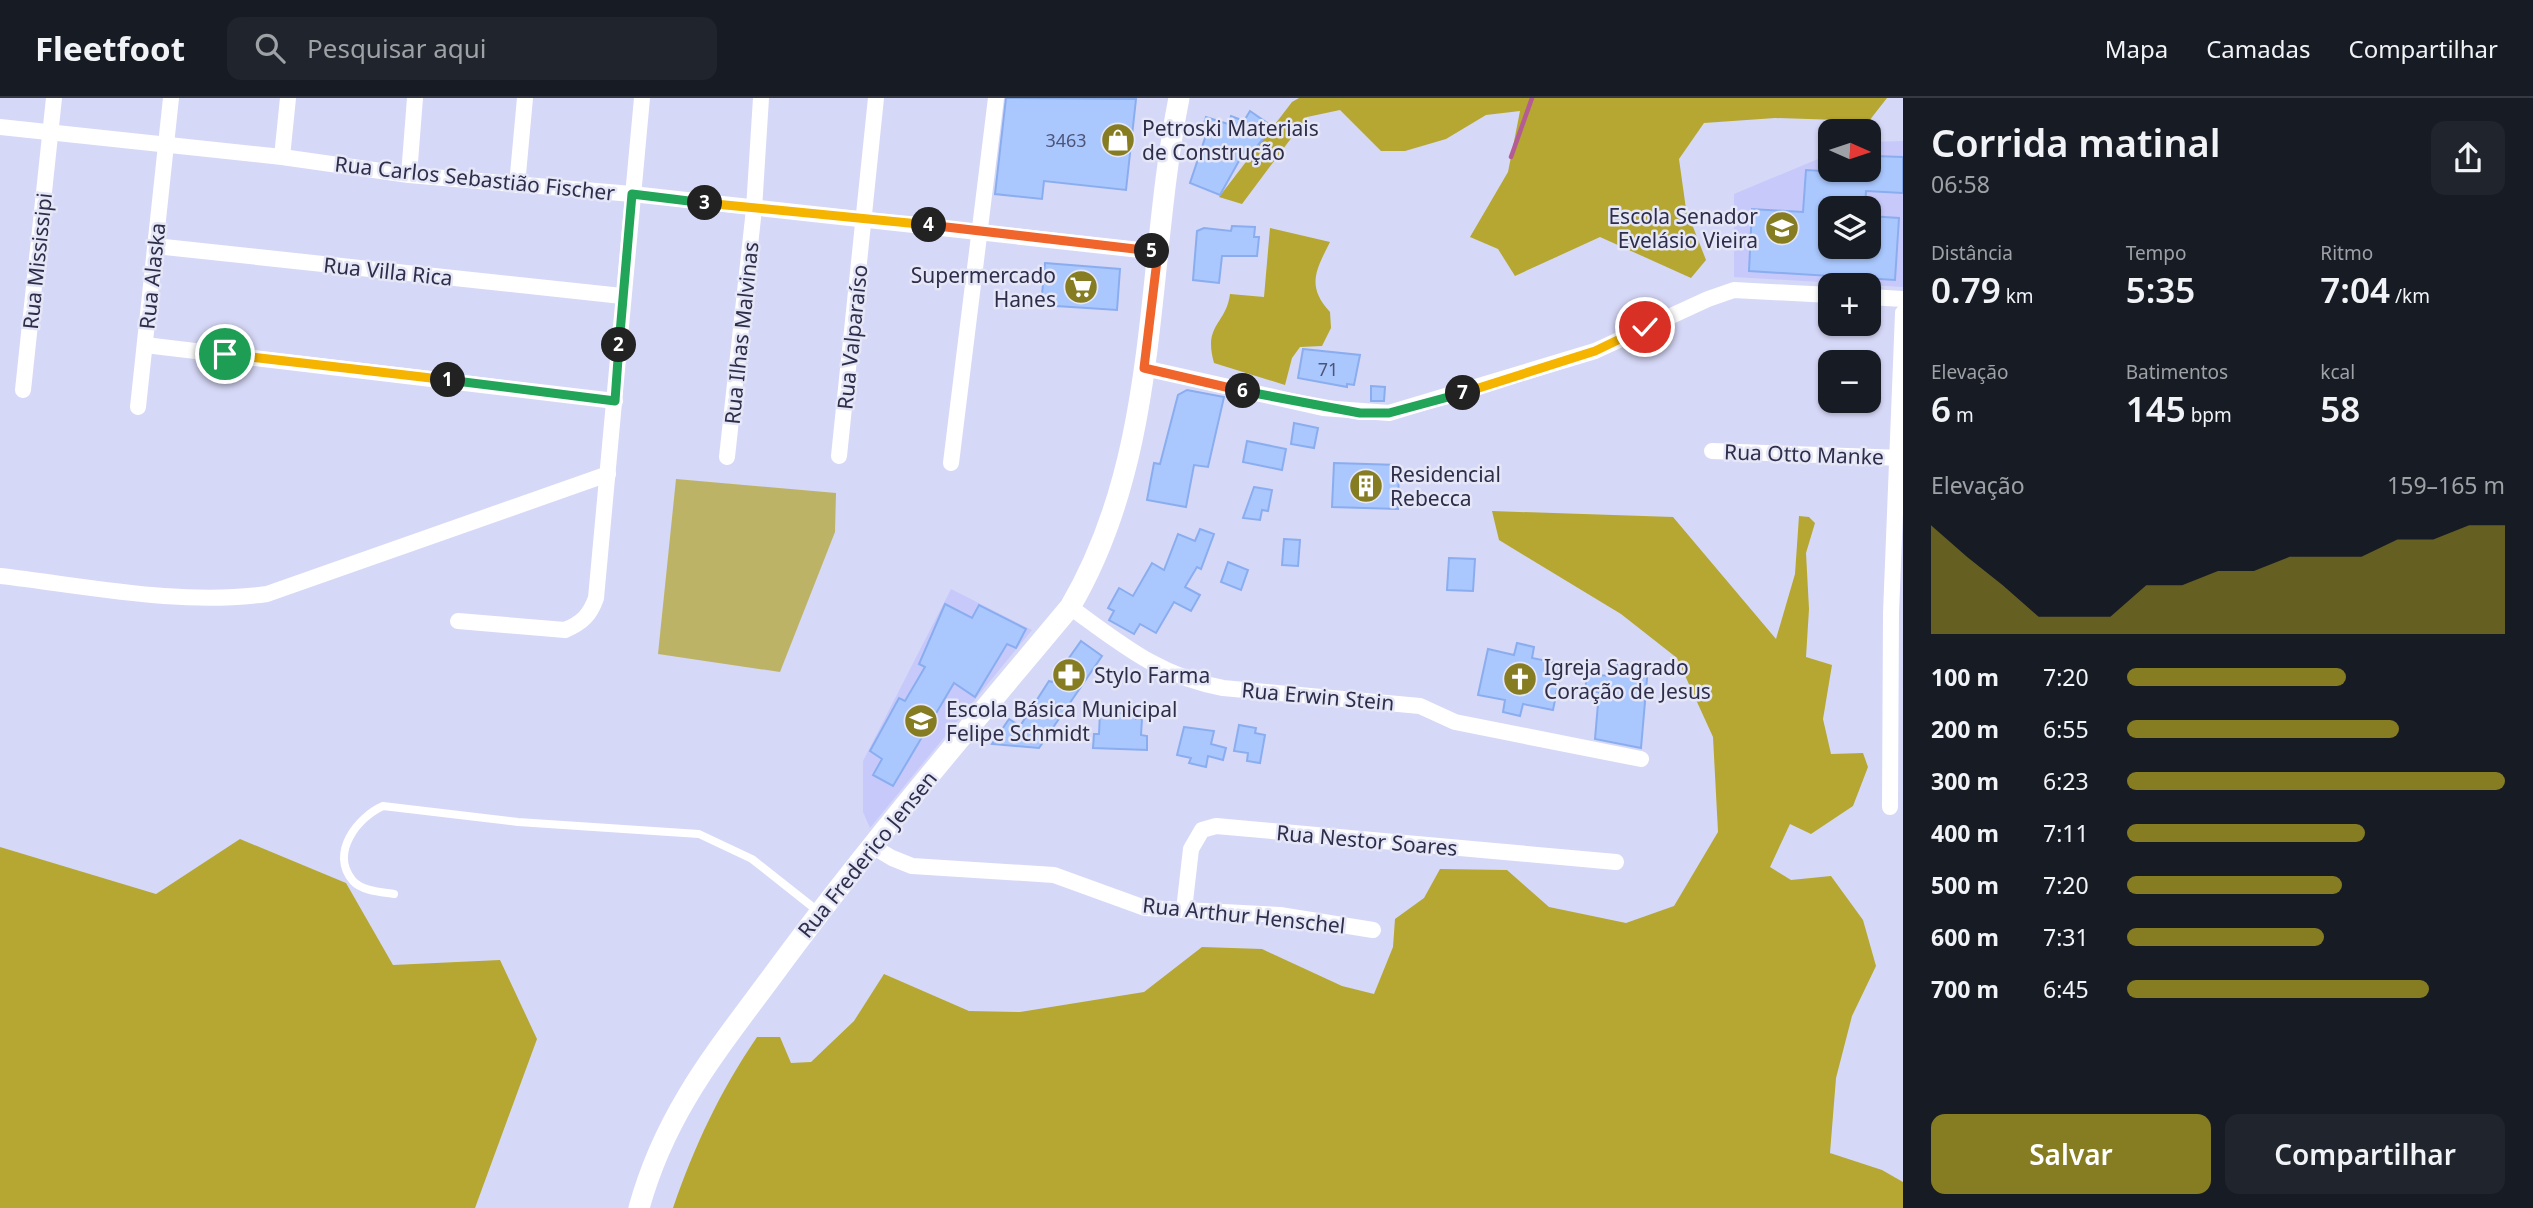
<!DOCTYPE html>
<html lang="pt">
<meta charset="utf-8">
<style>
body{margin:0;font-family:"Noto Sans",sans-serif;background:#20242c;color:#f1f3f6;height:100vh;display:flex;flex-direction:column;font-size:26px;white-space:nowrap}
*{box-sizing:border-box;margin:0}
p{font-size:23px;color:#9ea1a6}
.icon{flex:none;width:38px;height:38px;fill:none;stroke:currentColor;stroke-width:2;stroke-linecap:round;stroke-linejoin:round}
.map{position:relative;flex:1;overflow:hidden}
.details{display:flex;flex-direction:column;background:#171b24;width:630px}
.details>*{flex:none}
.needle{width:46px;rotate:93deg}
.controls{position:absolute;left:1818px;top:21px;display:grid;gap:14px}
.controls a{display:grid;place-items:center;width:63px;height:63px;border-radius:14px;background:#171b24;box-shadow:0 2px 5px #0004;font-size:35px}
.pin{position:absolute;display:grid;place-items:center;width:60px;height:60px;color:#fff;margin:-30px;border:4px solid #fff;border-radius:50%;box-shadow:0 2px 7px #0007}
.km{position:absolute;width:35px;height:35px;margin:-18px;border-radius:50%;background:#222;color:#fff;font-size:19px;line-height:35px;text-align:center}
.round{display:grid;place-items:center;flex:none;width:74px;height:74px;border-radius:14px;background:#20242c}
.head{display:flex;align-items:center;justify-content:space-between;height:119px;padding:0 28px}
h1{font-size:38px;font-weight:600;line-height:52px}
.stats{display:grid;grid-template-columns:repeat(3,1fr);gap:10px;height:119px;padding:7px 28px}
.stats div{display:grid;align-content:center}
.stats b{font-size:35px;font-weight:600}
.stats small{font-size:19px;font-weight:400}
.stats p{font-size:19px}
.chart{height:196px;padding:14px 28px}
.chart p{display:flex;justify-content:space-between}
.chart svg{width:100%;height:126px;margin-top:7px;fill:#867c22;opacity:.7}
.cta{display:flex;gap:14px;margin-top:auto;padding:14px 28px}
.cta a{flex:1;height:80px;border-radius:14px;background:#867c22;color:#fff;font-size:28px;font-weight:600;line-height:80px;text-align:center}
.cta a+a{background:#20242c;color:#f1f3f6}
ul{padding:0 28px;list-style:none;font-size:23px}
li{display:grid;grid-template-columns:112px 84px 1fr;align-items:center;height:52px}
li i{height:18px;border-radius:9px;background:#867c22}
header{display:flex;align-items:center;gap:42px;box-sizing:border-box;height:98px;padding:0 35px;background:#171b24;border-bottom:2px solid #363941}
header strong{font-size:33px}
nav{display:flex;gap:38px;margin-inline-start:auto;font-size:24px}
.search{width:490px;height:63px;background:#20242c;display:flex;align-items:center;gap:18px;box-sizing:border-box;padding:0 24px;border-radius:14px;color:#9ea1a6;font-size:26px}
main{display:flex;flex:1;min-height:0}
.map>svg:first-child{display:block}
.built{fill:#c7c9fb;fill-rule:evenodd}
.green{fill:#bdb366}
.forest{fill:#b5a731}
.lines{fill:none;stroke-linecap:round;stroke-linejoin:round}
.stream{stroke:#b55c95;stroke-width:4.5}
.building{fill:#aac8fe;stroke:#8aadf0;stroke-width:2}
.service{stroke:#fff;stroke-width:8}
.minor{stroke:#fff;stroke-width:16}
.secondary{stroke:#fff;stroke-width:21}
.split-1-casing{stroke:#fff;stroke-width:14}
.split-2-casing{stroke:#fff;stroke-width:14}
.split-3-casing{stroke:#fff;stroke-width:14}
.split-4-casing{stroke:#fff;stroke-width:14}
.split-5-casing{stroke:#fff;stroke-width:14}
.split-6-casing{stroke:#fff;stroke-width:14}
.split-7-casing{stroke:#fff;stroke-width:14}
.split-8-casing{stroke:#fff;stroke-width:14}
.split-1{stroke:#f5b400;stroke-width:9}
.split-2{stroke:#22a559;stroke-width:9}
.split-3{stroke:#22a559;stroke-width:9}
.split-4{stroke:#f5b400;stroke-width:9}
.split-5{stroke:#f0652b;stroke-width:9}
.split-6{stroke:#f0652b;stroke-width:9}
.split-7{stroke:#22a559;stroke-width:9}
.split-8{stroke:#f5b400;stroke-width:9}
.labels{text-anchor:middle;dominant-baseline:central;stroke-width:5;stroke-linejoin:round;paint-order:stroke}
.number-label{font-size:18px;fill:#4d5478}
.poi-label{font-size:21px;fill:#2e2e4b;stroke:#e5e6f6;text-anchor:start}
.street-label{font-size:21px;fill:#2e2e4b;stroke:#e5e6f6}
</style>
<header>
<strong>Fleetfoot</strong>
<div class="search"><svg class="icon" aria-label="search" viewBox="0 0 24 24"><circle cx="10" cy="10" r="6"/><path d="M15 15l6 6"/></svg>Pesquisar aqui</div>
<nav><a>Mapa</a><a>Camadas</a><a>Compartilhar</a></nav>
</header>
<main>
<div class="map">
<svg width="1903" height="1110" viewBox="0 0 1903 1110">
<rect width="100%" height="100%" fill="#d6d8f7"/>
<g class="built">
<path d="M1903 43V189L1734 179V96L1830 56V72H1869V44ZM1830 110H1869V149H1830Z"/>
<polygon points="951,491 1032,532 870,730 863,714 863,663"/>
</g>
<polygon class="green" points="676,381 836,395 835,434 780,574 658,556"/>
<g class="forest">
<polygon points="1299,0 1887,0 1869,23 1775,20 1704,25 1679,61 1686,111 1706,162 1691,180 1600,139 1515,178 1498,151 1470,139 1508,74 1520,13 1486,17 1446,41 1405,53 1381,53 1340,12 1307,19 1242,106 1219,99 1292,4"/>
<path d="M1270 130 1330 144C1316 172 1306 188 1330 214L1331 230 1322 248 1300 249 1292 260 1285 287 1214 265C1203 226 1226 227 1230 196L1264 199Z"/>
<path d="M1492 413 1673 419 1776 541 1795 476 1799 418 1809 419 1815 425 1806 455 1809 511 1806 559 1832 567 1823 621 1831 656 1863 655 1868 669 1853 708 1811 736 1790 726 1770 769 1791 782 1831 778 1863 822 1876 868 1852 918 1836 980 1830 1055 1882 1072 1903 1084V1110H673C695 1047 719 995 757 939H780L791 965 811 964 854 923 884 876 969 913 1020 914 1144 894 1202 849 1262 851 1342 888 1374 896 1393 849 1395 821 1424 800 1440 771 1507 772 1549 809 1626 825 1674 808 1718 734 1713 639 1677 560 1621 516 1499 442Z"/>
<polygon points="240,741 346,785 393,867 500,862 537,941 475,1110 0,1110 0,749 156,796"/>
</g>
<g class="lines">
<polyline class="stream" points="1511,59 1532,0"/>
</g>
<g class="building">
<polygon points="1006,0 1136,1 1126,92 1044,83 1042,101 995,96"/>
<polygon points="1250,13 1273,29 1252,54 1245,52 1220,97 1190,85 1206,37 1201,35 1206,19 1228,26 1231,18 1244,23"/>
<polygon points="1874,58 1903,59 1903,95 1866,93 1865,110 1830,110 1830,155 1853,156 1853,149 1869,149 1869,118 1899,120 1895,182 1749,173 1752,111 1803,114 1806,72 1873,76"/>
<polygon points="1232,128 1255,129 1254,139 1259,139 1257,158 1222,158 1219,185 1193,182 1197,133 1204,130 1231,133"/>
<polygon points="1045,165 1120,171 1117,212 1041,207"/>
<polygon points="1303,251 1360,257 1354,287 1347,286 1347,289 1298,280"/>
<polygon points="1371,288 1385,289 1384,303 1371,303"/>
<polygon points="1187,292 1224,299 1208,369 1194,367 1186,409 1147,402 1154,365 1160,366 1178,297"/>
<polygon points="1294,325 1318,330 1314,350 1291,346"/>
<polygon points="1247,343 1286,351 1282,372 1243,364"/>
<polygon points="1334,365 1399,367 1398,411 1332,409"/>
<polygon points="1254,389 1272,392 1268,413 1262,412 1260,422 1243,420"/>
<polygon points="1200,431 1214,436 1201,471 1197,469 1185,489 1200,497 1191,513 1174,504 1156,535 1140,526 1134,536 1109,522 1114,513 1108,510 1119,490 1133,498 1152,465 1164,472 1178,436 1195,443"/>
<polygon points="1284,441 1300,442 1298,468 1282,467"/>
<polygon points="1449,460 1475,461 1473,493 1447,492"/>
<polygon points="1228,464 1248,472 1241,492 1221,484"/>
<polygon points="945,506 972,520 979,507 1026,531 1016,550 1007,546 975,599 954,585 893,688 873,677 882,661 870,653 899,600 905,603 925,569 919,566"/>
<polygon points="1081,543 1102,558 1039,650 992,646 1009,621 1020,628 1049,583 1052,584"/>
<polygon points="1517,545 1534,549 1532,560 1562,566 1553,612 1523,606 1520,618 1503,614 1505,602 1478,597 1488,551 1514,557"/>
<polygon points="1610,566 1648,569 1641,650 1595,641 1599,594 1585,593 1587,576 1609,578"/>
<polygon points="1100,614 1136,616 1136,621 1142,621 1141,637 1147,638 1147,652 1093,650 1094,636 1099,636"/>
<polygon points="1239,627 1256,630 1255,635 1265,637 1260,665 1247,663 1248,655 1234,653"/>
<polygon points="1184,629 1214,633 1211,646 1226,650 1223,662 1208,658 1206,669 1189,665 1191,660 1177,657"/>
</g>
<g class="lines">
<path class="service" d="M394 796C382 794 362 793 353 783 329 755 358 719 383 708L518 724 699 736 752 761 819 814"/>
<g class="minor">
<polyline points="0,29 282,59 409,77 632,96 1158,154"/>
<polyline points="282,59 288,0"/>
<polyline points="409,77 415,0"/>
<polyline points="517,87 525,0"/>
<polyline points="155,148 622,198"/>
<polyline points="1869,199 1903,201"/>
<polyline points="145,247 615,303"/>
<polyline points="1144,270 1323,310 1389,315 1595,253 1708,201 1734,192 1830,197"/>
<polyline points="23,292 54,0"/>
<polyline points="138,309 171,0"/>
<polyline points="1712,353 1903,360"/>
<polyline points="839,358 876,0"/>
<polyline points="727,359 754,111 761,0"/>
<polyline points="951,365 996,0"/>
<path d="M0 478C87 488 180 508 267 496L608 376"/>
<path d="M1070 509C1120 545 1160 579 1223 590L1420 608 1455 624 1641 661"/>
<path d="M458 523 565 532C582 525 590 517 596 500L642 0"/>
<polyline points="1890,709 1891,515 1903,215"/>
<polyline points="872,748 892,760 912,768 1054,777 1145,810 1280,817 1373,832"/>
<polyline points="1184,812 1191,751 1202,732 1216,728 1616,764"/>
</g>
<path class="secondary" d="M639 1110C665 1015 716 954 773 877 866 750 969 630 1070 509 1161 355 1145 169 1179 0"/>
</g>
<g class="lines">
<g class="split-1-casing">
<polyline id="split-1" points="225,256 448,282"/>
</g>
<g class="split-2-casing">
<polyline id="split-2" points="448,282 615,303 619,247"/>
</g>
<g class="split-3-casing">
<polyline id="split-3" points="619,247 632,96 705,105"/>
</g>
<g class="split-4-casing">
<polyline id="split-4" points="705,105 929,127"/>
</g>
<g class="split-5-casing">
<polyline id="split-5" points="929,127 1152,153"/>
</g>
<g class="split-6-casing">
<polyline id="split-6" points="1152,153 1158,154 1144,270 1243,293"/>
</g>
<g class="split-7-casing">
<polyline id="split-7" points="1243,293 1360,315 1389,315 1463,295"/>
</g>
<g class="split-8-casing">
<polyline id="split-8" points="1463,295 1595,253 1645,229"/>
</g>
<use href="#split-1" class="split-1"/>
<use href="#split-2" class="split-2"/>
<use href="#split-3" class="split-3"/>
<use href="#split-4" class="split-4"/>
<use href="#split-5" class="split-5"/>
<use href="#split-6" class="split-6"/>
<use href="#split-7" class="split-7"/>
<use href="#split-8" class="split-8"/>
</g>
<defs>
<g id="shop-disc" transform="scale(1.75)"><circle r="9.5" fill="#867c22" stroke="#e5e6f6"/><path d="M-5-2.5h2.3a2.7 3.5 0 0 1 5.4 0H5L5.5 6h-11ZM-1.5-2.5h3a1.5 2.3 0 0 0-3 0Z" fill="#fff"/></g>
<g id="school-disc" transform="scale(1.75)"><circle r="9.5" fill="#867c22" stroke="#e5e6f6"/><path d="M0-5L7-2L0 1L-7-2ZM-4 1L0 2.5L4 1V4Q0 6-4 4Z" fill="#fff"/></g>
<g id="supermarket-disc" transform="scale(1.75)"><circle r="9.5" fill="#867c22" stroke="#e5e6f6"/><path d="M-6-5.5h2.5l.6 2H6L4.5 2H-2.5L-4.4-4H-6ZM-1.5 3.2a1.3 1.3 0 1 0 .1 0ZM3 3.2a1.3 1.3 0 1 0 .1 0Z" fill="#fff"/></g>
<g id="building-disc" transform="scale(1.75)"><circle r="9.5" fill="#867c22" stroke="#e5e6f6"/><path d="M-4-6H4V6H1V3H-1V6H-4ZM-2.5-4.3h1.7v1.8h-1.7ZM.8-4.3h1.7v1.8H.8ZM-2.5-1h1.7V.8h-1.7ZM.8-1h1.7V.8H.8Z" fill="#fff"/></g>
<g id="pharmacy-disc" transform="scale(1.75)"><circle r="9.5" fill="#867c22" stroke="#e5e6f6"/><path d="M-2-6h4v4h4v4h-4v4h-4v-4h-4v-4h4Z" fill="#fff"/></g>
<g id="church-disc" transform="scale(1.75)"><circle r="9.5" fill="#867c22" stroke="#e5e6f6"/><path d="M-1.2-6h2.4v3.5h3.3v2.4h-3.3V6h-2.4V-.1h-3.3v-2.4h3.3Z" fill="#fff"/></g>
</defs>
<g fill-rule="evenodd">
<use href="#shop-disc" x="1118" y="42"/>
<use href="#school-disc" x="1782" y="130"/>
<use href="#supermarket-disc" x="1081" y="189"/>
<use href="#building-disc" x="1366" y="388"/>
<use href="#pharmacy-disc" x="1069" y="577"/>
<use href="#church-disc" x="1520" y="581"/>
<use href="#school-disc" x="921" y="623"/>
</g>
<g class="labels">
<g class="number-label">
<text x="1066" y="42">3463</text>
<text x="1328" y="271">71</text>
</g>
<g class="poi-label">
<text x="1142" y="30">Petroski Materiais<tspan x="1142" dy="24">de Construção</tspan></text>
<text x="1758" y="118" text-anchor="end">Escola Senador<tspan x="1758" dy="24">Evelásio Vieira</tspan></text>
<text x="1056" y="177" text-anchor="end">Supermercado<tspan x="1056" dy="24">Hanes</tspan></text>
<text x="1390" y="376">Residencial<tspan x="1390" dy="24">Rebecca</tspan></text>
<text x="1544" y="569">Igreja Sagrado<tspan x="1544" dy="24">Coração de Jesus</tspan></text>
<text x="1094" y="577">Stylo Farma</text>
<text x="946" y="611">Escola Básica Municipal<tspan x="946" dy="24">Felipe Schmidt</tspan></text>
</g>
<g class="street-label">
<text transform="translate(475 80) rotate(6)">Rua Carlos Sebastião Fischer</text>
<text transform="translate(37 163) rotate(-84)">Rua Mississipi</text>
<text transform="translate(388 173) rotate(6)">Rua Villa Rica</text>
<text transform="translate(152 178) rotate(-84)">Rua Alaska</text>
<text transform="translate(741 235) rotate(-84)">Rua Ilhas Malvinas</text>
<text transform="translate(852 239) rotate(-84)">Rua Valparaíso</text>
<text transform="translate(1804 356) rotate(2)">Rua Otto Manke</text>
<text transform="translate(1318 598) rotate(5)">Rua Erwin Stein</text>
<text transform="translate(1367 742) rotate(5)">Rua Nestor Soares</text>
<text transform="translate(867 756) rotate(-51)">Rua Frederico Jensen</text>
<text transform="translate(1244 817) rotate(6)">Rua Arthur Henschel</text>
</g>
</g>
</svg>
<div class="controls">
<a><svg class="needle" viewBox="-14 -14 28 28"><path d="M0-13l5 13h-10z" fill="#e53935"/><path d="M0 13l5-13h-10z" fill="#9ea1a6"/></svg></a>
<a><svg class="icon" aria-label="layers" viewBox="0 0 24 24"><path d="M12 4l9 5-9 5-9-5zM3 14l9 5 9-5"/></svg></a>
<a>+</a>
<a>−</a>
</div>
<div class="pin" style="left:225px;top:256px;background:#1e9e55"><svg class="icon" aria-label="arrive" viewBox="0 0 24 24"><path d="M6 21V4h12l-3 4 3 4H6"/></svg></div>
<div class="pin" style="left:1645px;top:229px;background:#d93025"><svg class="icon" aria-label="check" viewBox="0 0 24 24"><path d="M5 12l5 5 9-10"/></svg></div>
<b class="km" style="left:448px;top:282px">1</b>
<b class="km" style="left:619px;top:247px">2</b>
<b class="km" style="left:705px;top:105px">3</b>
<b class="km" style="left:929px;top:127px">4</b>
<b class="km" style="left:1152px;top:153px">5</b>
<b class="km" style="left:1243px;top:293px">6</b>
<b class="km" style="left:1463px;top:295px">7</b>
</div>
<section class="details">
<div class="head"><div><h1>Corrida matinal</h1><p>06:58</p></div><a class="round"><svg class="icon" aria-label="share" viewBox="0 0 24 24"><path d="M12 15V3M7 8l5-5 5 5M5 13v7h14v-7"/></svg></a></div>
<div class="stats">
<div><p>Distância</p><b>0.79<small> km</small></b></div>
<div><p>Tempo</p><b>5:35</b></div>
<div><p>Ritmo</p><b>7:04<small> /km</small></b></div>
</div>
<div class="stats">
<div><p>Elevação</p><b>6<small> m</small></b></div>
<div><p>Batimentos</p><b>145<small> bpm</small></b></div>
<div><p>kcal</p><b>58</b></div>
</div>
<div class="chart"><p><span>Elevação</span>159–165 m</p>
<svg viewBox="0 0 160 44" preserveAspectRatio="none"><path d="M0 44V6L10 17L20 27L30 38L40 38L50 38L60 27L70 27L80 22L90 22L100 17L110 17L120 17L130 11L140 11L150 6L160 6V44z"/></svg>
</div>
<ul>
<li><b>100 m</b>7:20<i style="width:58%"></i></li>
<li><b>200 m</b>6:55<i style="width:72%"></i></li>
<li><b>300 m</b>6:23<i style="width:100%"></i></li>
<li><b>400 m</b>7:11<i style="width:63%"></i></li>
<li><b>500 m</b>7:20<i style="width:57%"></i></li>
<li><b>600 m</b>7:31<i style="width:52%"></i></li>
<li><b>700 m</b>6:45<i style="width:80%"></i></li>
</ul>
<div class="cta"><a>Salvar</a><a>Compartilhar</a></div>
</section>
</main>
